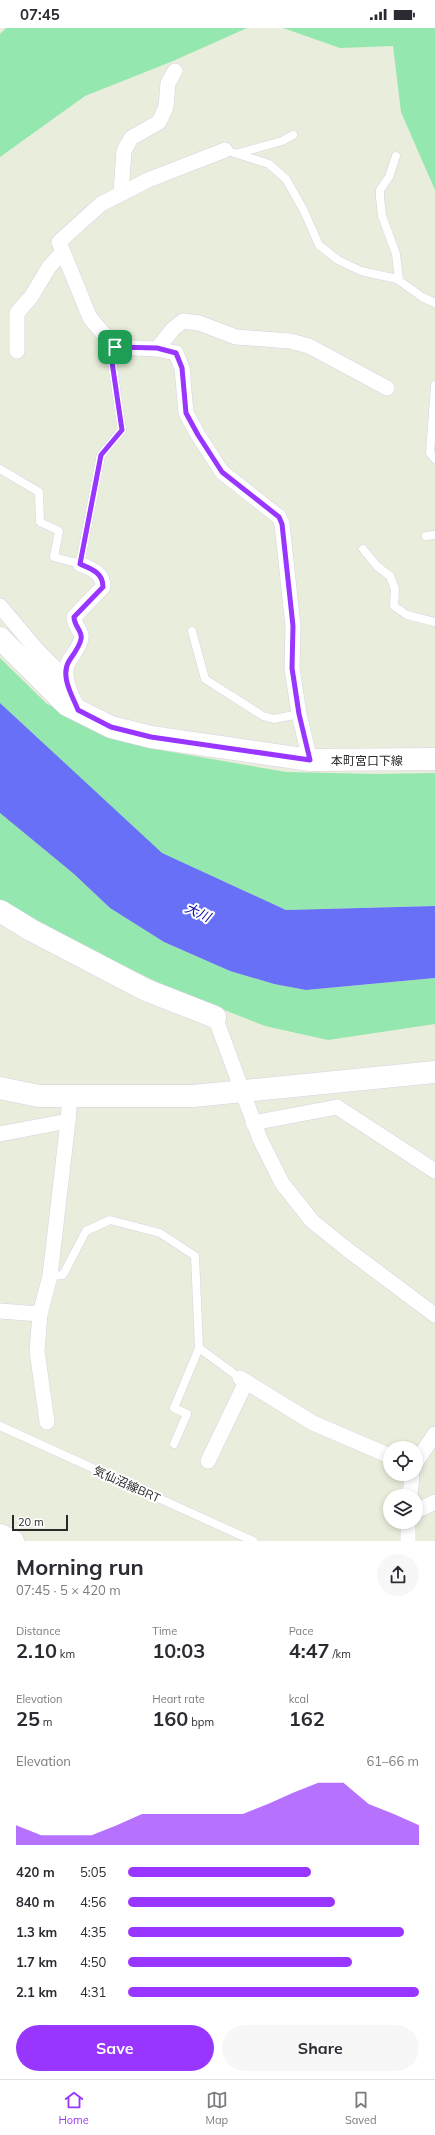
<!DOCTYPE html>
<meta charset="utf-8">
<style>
body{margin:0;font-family:Mulish,"Noto Sans JP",sans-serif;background:#f7f7f7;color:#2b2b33;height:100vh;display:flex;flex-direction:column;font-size:15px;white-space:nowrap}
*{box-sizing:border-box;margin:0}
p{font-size:13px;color:#7c7c81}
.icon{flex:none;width:22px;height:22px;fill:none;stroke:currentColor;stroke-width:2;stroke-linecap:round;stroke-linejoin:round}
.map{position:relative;height:1513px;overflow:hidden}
.sheet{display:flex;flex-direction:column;background:#fff;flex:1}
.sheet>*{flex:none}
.buttons{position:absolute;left:383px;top:1413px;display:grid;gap:8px}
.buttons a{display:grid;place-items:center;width:40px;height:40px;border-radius:50%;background:#fff;box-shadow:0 2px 6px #0003;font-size:20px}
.scale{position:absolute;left:12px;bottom:10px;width:56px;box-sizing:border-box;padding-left:4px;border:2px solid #2a2a2a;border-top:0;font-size:11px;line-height:14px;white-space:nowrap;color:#2a2a2a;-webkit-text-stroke:3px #fff;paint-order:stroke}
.pin{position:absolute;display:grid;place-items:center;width:34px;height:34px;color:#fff;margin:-17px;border-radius:8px;box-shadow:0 2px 6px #0006}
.round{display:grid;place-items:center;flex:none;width:42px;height:42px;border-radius:21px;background:#f7f7f7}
.headline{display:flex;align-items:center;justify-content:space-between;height:68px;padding:0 16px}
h1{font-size:22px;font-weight:700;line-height:30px}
.metrics{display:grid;grid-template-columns:repeat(3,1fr);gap:6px;height:68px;padding:4px 16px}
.metrics div{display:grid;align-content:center}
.metrics b{font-size:20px;font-weight:700}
.metrics small{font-size:11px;font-weight:400}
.metrics p{font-size:11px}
.chart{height:112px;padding:8px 16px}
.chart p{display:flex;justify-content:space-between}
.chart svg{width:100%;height:72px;margin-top:4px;fill:#9836ff;opacity:.7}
.action{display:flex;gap:8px;margin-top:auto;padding:8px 16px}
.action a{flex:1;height:46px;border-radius:24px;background:#9836ff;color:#fff;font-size:16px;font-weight:700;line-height:46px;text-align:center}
.action a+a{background:#f7f7f7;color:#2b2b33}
ul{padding:0 16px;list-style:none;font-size:13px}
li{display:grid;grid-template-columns:64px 48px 1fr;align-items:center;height:30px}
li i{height:10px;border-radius:5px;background:#9836ff}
.status{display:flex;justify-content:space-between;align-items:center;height:28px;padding:0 20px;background:#fff;direction:ltr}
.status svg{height:11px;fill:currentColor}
.tab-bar{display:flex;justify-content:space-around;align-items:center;height:56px;border-top:1px solid #e1e1e2;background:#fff;font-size:11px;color:#7c7c81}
.tab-bar a{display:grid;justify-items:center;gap:2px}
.tab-bar .current{color:#9836ff}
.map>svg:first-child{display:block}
.green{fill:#94e7af}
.water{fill:#6770f6}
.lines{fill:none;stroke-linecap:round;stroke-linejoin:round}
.lane-casing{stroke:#dad0e4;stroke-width:9}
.street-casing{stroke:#dad0e4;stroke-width:16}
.secondary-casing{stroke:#dad0e4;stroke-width:23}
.lane{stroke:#fff;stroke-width:8}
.street{stroke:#fff;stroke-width:15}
.secondary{stroke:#fff;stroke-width:22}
.route-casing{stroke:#fff;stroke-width:8}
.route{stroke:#9836ff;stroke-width:5}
.labels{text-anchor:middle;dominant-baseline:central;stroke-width:4;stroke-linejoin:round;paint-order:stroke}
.street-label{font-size:12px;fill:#2a2a2a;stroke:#fff}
.water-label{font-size:13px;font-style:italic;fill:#0805a3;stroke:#fff}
</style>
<div class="status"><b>07:45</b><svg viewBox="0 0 49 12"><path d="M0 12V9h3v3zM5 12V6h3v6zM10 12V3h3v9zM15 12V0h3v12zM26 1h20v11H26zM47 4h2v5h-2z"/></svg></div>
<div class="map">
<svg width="435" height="1513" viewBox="0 0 435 1513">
<rect width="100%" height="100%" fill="#e9eddb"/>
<g class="green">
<polygon points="6,0 247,0 173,33 85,68 0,129 0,6"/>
<polygon points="283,0 435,0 435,162 401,84 393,18 340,20"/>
<polygon points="0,630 47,676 117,708 166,723 286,744 375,746 435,745 435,878 286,882 161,825 0,675"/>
<polygon points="0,785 74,846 110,880 164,914 230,943 274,956 306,962 435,950 435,996 328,1012 265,998 174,962 59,907 0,875"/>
</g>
<polygon class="water" points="0,675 162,825 286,882 435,878 435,950 306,962 274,956 230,943 164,914 110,880 74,846 0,785"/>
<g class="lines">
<g class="lane-casing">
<g id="lane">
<polyline points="225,122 269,136 286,151 303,181 319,217 338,232 361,243 397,251 422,269 435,275"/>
<polyline points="239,125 282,113 293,107"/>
<polyline points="396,128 389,149 380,162 380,169 382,188 396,226 399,252"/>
<polyline points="435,357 430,425 435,431"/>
<polyline points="0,441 39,464 40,494 59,503 54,529 80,536 101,427 122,402 112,334 115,319"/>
<polyline points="426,508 435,507"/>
<polyline points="363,521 377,538 390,548 395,561 394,578 407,587 435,594"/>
<polyline points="192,603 205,651 263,688 274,691 299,686"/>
<polyline points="50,1248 63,1247 86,1203 110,1192 160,1205 195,1228 199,1320 174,1380 187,1386 174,1416"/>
<polyline points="199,1320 240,1350"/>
<polyline points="0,1398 253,1513"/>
</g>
</g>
<g class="street-casing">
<g id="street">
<polyline points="225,122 148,152 101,176 59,214 90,290 115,319 157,321 176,325 182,340 186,385 198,407 222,444 279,489 282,496 293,598 292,640 299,686 310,732"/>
<polyline points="121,165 124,123 131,110 159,94 166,79 168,55 175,43"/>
<polyline points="157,321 173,301 183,293 199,295 236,309 290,313 309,318 387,360"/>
<polyline points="17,323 17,285 31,269 49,239 62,225"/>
<polyline points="0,578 37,622 66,651"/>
<path d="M78 682C72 667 60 648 69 633 73 627 80 618 81 611 83 604 74 598 74 589L103 559C103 545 92 541 80 536"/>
<polyline points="215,989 260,1111 282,1155 312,1193 348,1222 435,1287"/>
<polyline points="253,1095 337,1079 435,1143"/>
<polyline points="0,1106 68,1093 70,1068"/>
<polyline points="0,1283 40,1286"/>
<polyline points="240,1350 313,1395 390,1428"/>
<polyline points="47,1394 37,1323 40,1286 50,1248 68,1093"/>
<polyline points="208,1433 246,1354"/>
<polyline points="416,1434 435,1406"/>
<polyline points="410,1468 412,1446"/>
<polyline points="416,1483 435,1474"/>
<polyline points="408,1513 408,1494"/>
</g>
</g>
<g class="secondary-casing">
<g id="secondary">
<polyline points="0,610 67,677 111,699 151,709 310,732 435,731"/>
<polyline points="0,883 31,902 146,962 215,989"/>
<polyline points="0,1060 39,1068 193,1068 435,1044"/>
<polyline points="0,1507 13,1513"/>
</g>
</g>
<use href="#lane" class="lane"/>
<use href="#street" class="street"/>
<use href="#secondary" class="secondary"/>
</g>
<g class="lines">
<g class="route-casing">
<path id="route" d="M115 319 157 320 176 325 182 340 186 385 198 407 222 444 279 489 282 496 293 598 292 640 299 686 310 732 151 709 111 699 78 682C72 667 60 648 69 633 73 627 80 618 81 611 83 604 74 598 74 589L103 559C103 545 92 541 80 536L101 427 122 402 112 334Z"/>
</g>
<use href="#route" class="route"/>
</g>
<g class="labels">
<g class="street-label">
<text x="367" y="732">本町宮口下線</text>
<text transform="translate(127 1456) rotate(24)">気仙沼線BRT</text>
</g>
<g class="water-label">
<text transform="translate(198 884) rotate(25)">大川</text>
</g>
</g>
</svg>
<div class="buttons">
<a><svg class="icon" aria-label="locate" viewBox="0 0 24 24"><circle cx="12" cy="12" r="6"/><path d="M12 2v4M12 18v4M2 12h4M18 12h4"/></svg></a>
<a><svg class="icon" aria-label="layers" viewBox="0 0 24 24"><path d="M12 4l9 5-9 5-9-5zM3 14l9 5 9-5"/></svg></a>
</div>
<div class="scale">20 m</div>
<div class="pin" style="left:115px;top:319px;background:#1e9e55"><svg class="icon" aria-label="arrive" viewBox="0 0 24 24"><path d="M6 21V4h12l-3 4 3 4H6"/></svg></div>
</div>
<section class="sheet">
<div class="headline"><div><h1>Morning run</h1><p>07:45 · 5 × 420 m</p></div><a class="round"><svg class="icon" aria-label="share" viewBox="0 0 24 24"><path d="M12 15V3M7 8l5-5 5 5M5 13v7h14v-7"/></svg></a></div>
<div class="metrics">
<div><p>Distance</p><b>2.10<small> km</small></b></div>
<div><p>Time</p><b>10:03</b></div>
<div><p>Pace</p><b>4:47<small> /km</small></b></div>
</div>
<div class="metrics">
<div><p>Elevation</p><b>25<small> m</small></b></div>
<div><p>Heart rate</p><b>160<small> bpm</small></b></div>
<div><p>kcal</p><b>162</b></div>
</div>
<div class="chart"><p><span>Elevation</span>61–66 m</p>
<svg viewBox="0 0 160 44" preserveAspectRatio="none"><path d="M0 44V32L10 38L20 38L30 38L40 32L50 25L60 25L70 25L80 25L90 25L100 19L110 12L120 6L130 6L140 19L150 25L160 32V44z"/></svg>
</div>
<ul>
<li><b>420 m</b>5:05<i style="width:63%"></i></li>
<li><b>840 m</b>4:56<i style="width:71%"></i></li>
<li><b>1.3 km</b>4:35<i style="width:95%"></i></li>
<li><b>1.7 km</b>4:50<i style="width:77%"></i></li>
<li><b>2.1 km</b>4:31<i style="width:100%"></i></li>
</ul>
<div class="action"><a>Save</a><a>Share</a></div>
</section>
<nav class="tab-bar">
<a class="current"><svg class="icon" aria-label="home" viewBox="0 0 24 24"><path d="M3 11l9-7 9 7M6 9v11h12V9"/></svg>Home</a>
<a><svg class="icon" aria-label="map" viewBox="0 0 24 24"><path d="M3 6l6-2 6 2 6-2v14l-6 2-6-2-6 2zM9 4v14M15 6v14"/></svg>Map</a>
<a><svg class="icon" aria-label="saved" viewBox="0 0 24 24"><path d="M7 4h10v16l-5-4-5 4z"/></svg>Saved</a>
</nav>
